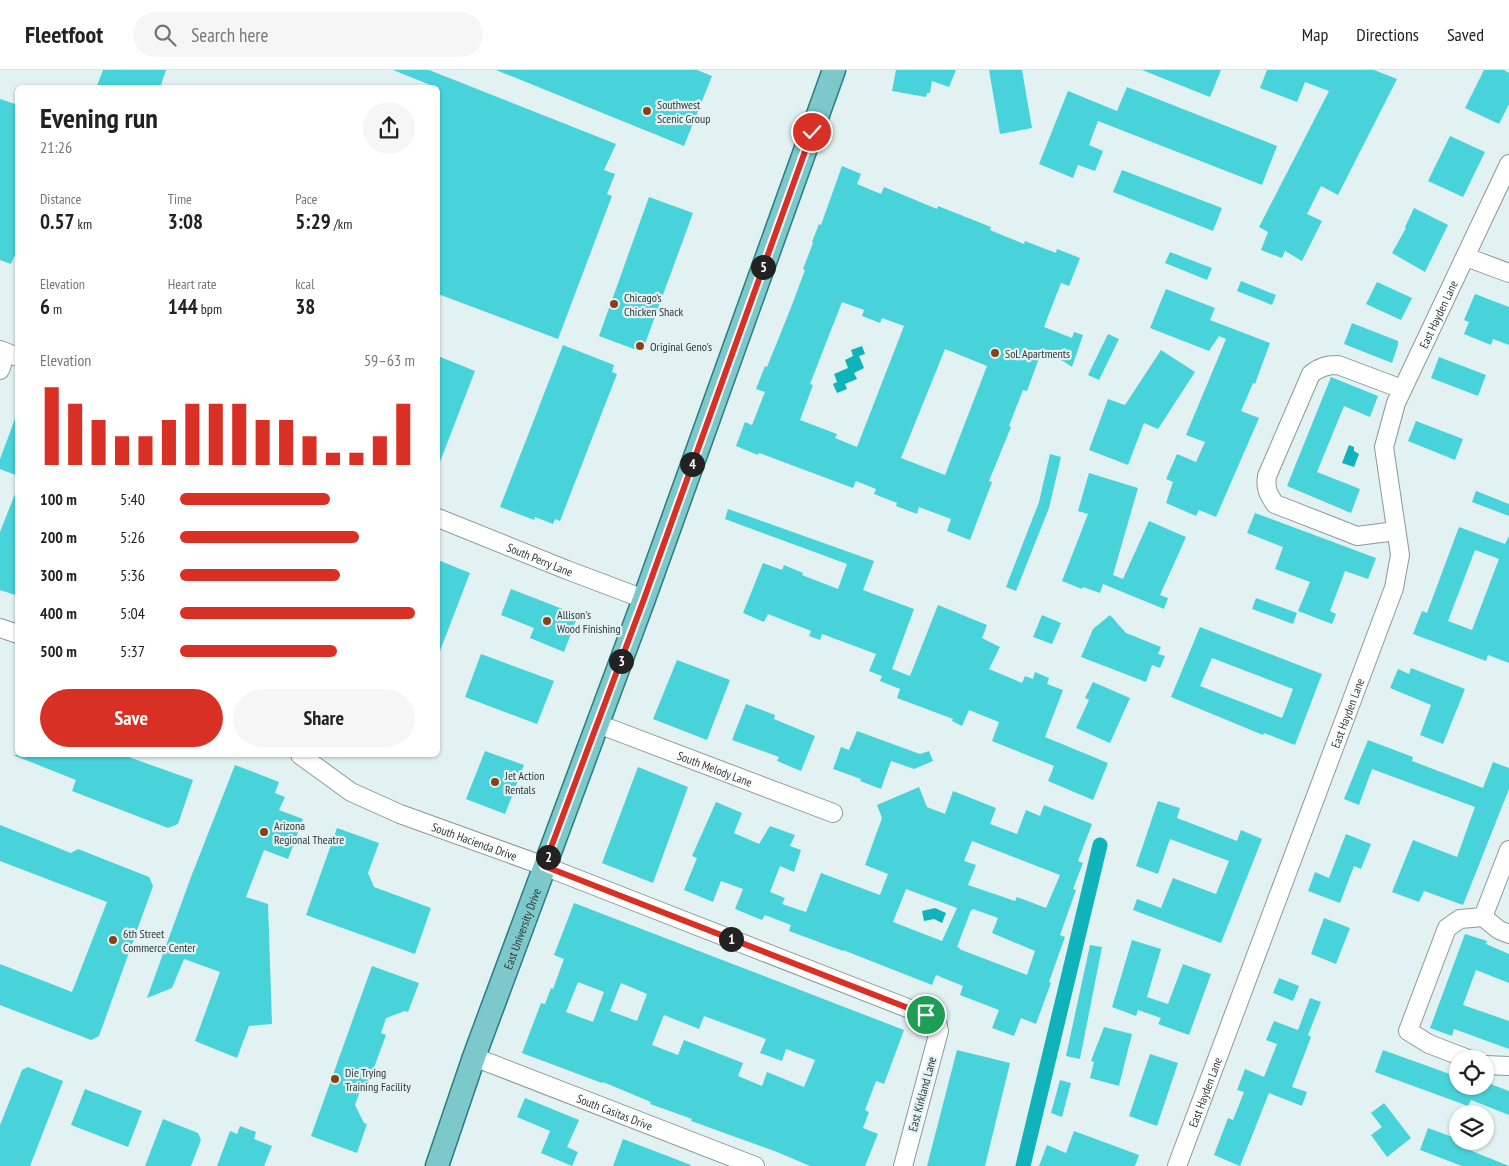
<!DOCTYPE html>
<meta charset="utf-8">
<style>
body{margin:0;font-family:"PT Sans Narrow",sans-serif;background:#f6f6f6;color:#222;height:100vh;display:flex;flex-direction:column;font-size:19px;white-space:nowrap}
*{box-sizing:border-box;margin:0}
p{font-size:16px;color:#767676}
.icon{flex:none;width:28px;height:28px;fill:none;stroke:currentColor;stroke-width:2;stroke-linecap:round;stroke-linejoin:round}
.map{position:relative;flex:1;overflow:hidden}
.details{position:absolute;left:15px;top:15px;width:425px;height:672px;display:flex;flex-direction:column;background:#fff;border-radius:8px;box-shadow:0 1px 4px #0004}
.details>*{flex:none}
.buttons{position:absolute;left:1449px;top:980px;display:grid;gap:10px}
.buttons a{display:grid;place-items:center;width:45px;height:45px;border-radius:50%;background:#fff;box-shadow:0 1px 4px #0004;font-size:25px}
.pin{position:absolute;display:grid;place-items:center;width:42px;height:42px;color:#fff;margin:-21px;border:2px solid #fff;border-radius:50%;box-shadow:0 1px 5px #0007}
.km{position:absolute;width:25px;height:25px;margin:-12px;border-radius:50%;background:#222;color:#fff;font-size:14px;line-height:25px;text-align:center}
.round{display:grid;place-items:center;flex:none;width:52px;height:52px;border-radius:26px;background:#f6f6f6}
.summary{display:flex;align-items:center;justify-content:space-between;height:85px;padding:0 25px}
h1{font-size:28px;font-weight:700;line-height:38px}
.figures{display:grid;grid-template-columns:repeat(3,1fr);gap:8px;height:85px;padding:5px 25px}
.figures div{display:grid;align-content:center}
.figures b{font-size:21px;font-weight:700}
.figures small{font-size:14px;font-weight:400}
.figures p{font-size:14px}
.chart{height:140px;padding:10px 25px}
.chart p{display:flex;justify-content:space-between}
.chart svg{width:100%;height:90px;margin-top:5px;stroke:#d93025;stroke-width:6}
.cta{display:flex;gap:10px;margin-top:auto;padding:10px 25px}
.cta a{flex:1;height:58px;border-radius:30px;background:#d93025;color:#fff;font-size:20px;font-weight:700;line-height:58px;text-align:center}
.cta a+a{background:#f6f6f6;color:#222}
ul{padding:0 25px;list-style:none;font-size:16px}
li{display:grid;grid-template-columns:80px 60px 1fr;align-items:center;height:38px}
li i{height:12px;border-radius:6px;background:#d93025}
header{display:flex;align-items:center;gap:30px;box-sizing:border-box;height:70px;padding:0 25px;background:#fff;border-bottom:1px solid #e0e0e0}
header strong{font-size:24px}
nav{display:flex;gap:28px;margin-inline-start:auto;font-size:18px}
.search{width:350px;height:45px;background:#f6f6f6;display:flex;align-items:center;gap:12px;box-sizing:border-box;padding:0 18px;border-radius:28px;color:#767676;font-size:19px}
.map>svg:first-child{display:block}
.water{fill:#10b3ba}
.lines{fill:none;stroke-linecap:round;stroke-linejoin:round}
.canal{stroke:#10b3ba;stroke-width:15}
.building{fill:#48d3da;fill-rule:evenodd}
.minor-casing{stroke:#8b999a;stroke-width:20}
.major-casing{stroke:#297e81;stroke-width:25}
.minor{stroke:#fff;stroke-width:18}
.major{stroke:#7cc8cb;stroke-width:22}
.route-casing{stroke:#fff;stroke-width:10}
.route{stroke:#d93025;stroke-width:6}
.poi-dot{fill:#864216;stroke:#e2f1f1;stroke-width:2}
.labels{text-anchor:middle;dominant-baseline:central;stroke-width:4.5;stroke-linejoin:round;paint-order:stroke}
.poi-label{font-size:12px;fill:#323838;stroke:#e2f1f1;text-anchor:start}
.street-label{font-size:12px;fill:#323838;stroke:#e2f1f1}
</style>
<header>
<strong>Fleetfoot</strong>
<div class="search"><svg class="icon" aria-label="search" viewBox="0 0 24 24"><circle cx="10" cy="10" r="6"/><path d="M15 15l6 6"/></svg>Search here</div>
<nav><a>Map</a><a>Directions</a><a>Saved</a></nav>
</header>
<div class="map">
<svg width="1509" height="1096" viewBox="0 0 1509 1096">
<rect width="100%" height="100%" fill="#e2f1f1"/>
<g class="water">
<polygon points="862,276 865,284 859,286 864,298 854,303 857,309 845,314 847,319 837,323 833,314 837,312 834,304 848,298 845,290 853,286 851,280"/>
<polygon points="1349,375 1354,377 1354,381 1359,384 1354,397 1342,393"/>
<polygon points="935,838 946,843 942,853 934,849 924,851 922,841"/>
</g>
<g class="lines">
<polyline class="canal" points="1023,1096 1100,775"/>
</g>
<g class="building">
<polygon points="103,0 166,0 160,18 96,18"/>
<polygon points="393,0 429,0 616,74 604,100 615,104 607,124 612,126 558,269 438,224 438,18"/>
<polygon points="496,0 697,0 712,6 684,76"/>
<polygon points="896,0 956,0 949,17 932,11 930,23 927,23 926,27 892,21"/>
<polygon points="989,0 1022,0 1032,58 1000,64"/>
<polygon points="1142,0 1221,0 1210,27"/>
<polygon points="1267,0 1374,0 1397,9 1338,125 1321,116 1307,144 1322,151 1302,191 1285,181 1282,188 1261,180 1268,162 1259,157 1329,21 1305,12 1297,32 1260,18"/>
<polygon points="1484,0 1504,0 1509,3 1509,34 1499,54 1465,38"/>
<polygon points="1127,17 1277,76 1262,115 1098,51 1089,75 1103,81 1095,101 1078,95 1073,108 1039,94 1068,21 1117,41"/>
<polygon points="0,29 18,35 18,178 11,194 0,190"/>
<polygon points="1450,66 1485,82 1463,127 1428,111"/>
<path d="M842 96 861 104 857 114 881 124 884 117 937 139 938 136 991 157 990 160 1024 174 1025 171 1056 183 1057 179 1080 188 1069 216 1061 213 1044 257 1072 268 1074 262 1083 265 1072 297 1063 291 1041 283 1027 321 1023 320 1009 356 1011 357 989 411 992 412 970 470 947 461 951 449 919 437 917 444 896 436 897 433 874 424 876 419 856 411 853 418 759 383 758 385 736 376 745 352 752 355 765 322 756 319 765 296 767 297 790 240 805 200 803 199 813 173 812 172 819 154 821 155ZM842 232 864 240 862 246 880 253 882 248 904 256 857 377 835 368 837 364 800 350 813 315 810 314ZM945 279 987 296 945 405 901 388Z"/>
<polygon points="1122,100 1222,138 1213,161 1113,122"/>
<polygon points="649,127 693,143 642,282 599,266"/>
<polygon points="1414,138 1448,155 1425,202 1392,183 1406,158 1405,157"/>
<polygon points="1170,182 1212,198 1207,210 1165,193"/>
<polygon points="1241,211 1276,225 1272,235 1237,221"/>
<polygon points="1377,212 1412,228 1401,250 1366,234"/>
<polygon points="1166,219 1215,238 1210,250 1270,273 1255,314 1253,313 1241,341 1259,348 1216,447 1199,440 1196,446 1166,433 1173,412 1166,409 1177,384 1196,392 1205,372 1186,365 1226,269 1219,266 1209,281 1150,258"/>
<polygon points="1475,224 1509,237 1509,275 1493,269 1491,275 1464,264 1469,252 1464,250"/>
<polygon points="1352,253 1398,271 1398,275 1392,293 1344,274"/>
<polygon points="1108,264 1119,269 1099,310 1088,305"/>
<polygon points="563,275 614,295 612,302 617,304 560,451 555,449 553,454 535,447 534,450 500,437"/>
<polygon points="1161,280 1195,302 1158,359 1144,353 1128,395 1089,380 1108,329 1125,335"/>
<polygon points="438,286 475,301 438,397"/>
<polygon points="1439,287 1486,305 1478,326 1431,308"/>
<polygon points="1331,307 1378,326 1370,347 1344,336 1317,402 1360,419 1351,443 1287,416"/>
<polygon points="16,346 18,346 18,406 0,399 0,389"/>
<polygon points="1416,351 1463,369 1455,390 1408,371"/>
<polygon points="1050,384 1061,387 1049,438 1016,521 1006,517 1039,432"/>
<polygon points="1089,403 1138,418 1113,505 1123,509 1149,451 1186,467 1160,525 1168,528 1164,539 1103,514 1100,523 1083,517 1082,519 1062,511 1088,444 1078,441"/>
<polygon points="17,419 18,419 18,526 0,520 0,462"/>
<polygon points="1476,421 1509,434 1509,446 1472,432"/>
<polygon points="728,439 874,491 863,520 914,539 892,599 910,606 938,535 987,555 982,568 1000,577 989,599 1022,613 1025,606 1033,609 1035,602 1049,608 1047,614 1063,620 1045,667 1108,693 1093,730 1048,711 1054,696 992,671 999,652 969,640 962,656 952,651 953,649 897,628 900,619 880,611 882,606 869,601 876,584 822,564 820,570 809,566 811,561 768,544 764,552 743,543 763,493 782,500 784,495 803,503 802,505 838,519 847,494 725,449"/>
<polygon points="1255,443 1376,488 1368,509 1345,501 1330,541 1336,544 1332,554 1298,541 1310,512 1275,499 1283,477 1247,463"/>
<path d="M1459 457 1505 474 1509 466V593L1488 585 1486 591 1413 564 1422 541 1427 543ZM1475 480 1499 489 1472 560 1448 551Z"/>
<polygon points="438,490 470,503 438,586"/>
<polygon points="511,519 578,545 564,582 530,568 534,558 501,545"/>
<polygon points="1256,528 1297,543 1293,554 1252,539"/>
<polygon points="1042,545 1061,553 1052,574 1033,567"/>
<polygon points="1110,545 1126,563 1161,577 1158,584 1165,586 1160,598 1152,595 1146,612 1081,587 1093,559"/>
<path d="M1200 557 1322 604 1295 675 1264 663 1263 665 1171 627ZM1212 588 1293 619 1282 648 1200 616Z"/>
<polygon points="481,584 554,611 537,654 465,627"/>
<polygon points="677,590 730,610 707,670 653,649"/>
<polygon points="1411,598 1465,619 1443,674 1420,665 1431,635 1390,618 1398,599 1409,604"/>
<polygon points="1093,612 1130,628 1110,673 1076,658 1089,630 1085,628"/>
<polygon points="746,634 775,645 774,649 815,666 801,701 777,691 779,687 732,670"/>
<polygon points="857,661 920,684 929,681 933,691 914,699 891,691 881,719 860,711 861,709 833,699 841,677 849,680"/>
<polygon points="1368,670 1413,687 1412,691 1483,718 1493,692 1509,698 1509,719 1463,835 1424,821 1419,832 1392,822 1413,770 1457,787 1475,737 1372,699 1359,735 1344,729"/>
<polygon points="485,681 524,695 505,744 466,729"/>
<polygon points="13,685 123,685 193,710 178,754 168,758 72,721 76,710"/>
<polygon points="235,695 279,712 275,723 285,727 279,740 303,749 288,789 264,780 246,827 268,834 272,954 249,956 237,988 195,971 220,902 184,889 172,918 147,928 191,807"/>
<polygon points="638,697 688,717 653,813 602,793"/>
<path d="M919 717 927 737 945 744 953 721 996 738 990 754 1017 764 1026 740 1040 746 1044 735 1092 754 1078 791 1083 793 1073 819 1076 820 1060 865 1065 867 1049 912 1051 913 1036 954 1021 948 1014 966 992 958 999 940 960 925 963 916 936 905 932 915 843 880V881L789 861 791 855 765 845 762 850 735 839 743 819 721 811 713 832 684 820 697 788 692 786 716 732 742 743 734 763 759 774 770 756 795 765 790 776 801 780 794 802 780 796 770 822 785 828 782 834 806 842 821 803 880 825 888 804 865 795 882 748 877 735ZM972 771 1060 805 1046 838 1017 827 1015 831 968 815 976 795 964 791ZM906 819 957 838 942 871 893 852ZM973 839 998 848 992 863 1035 881 1027 905 959 879 960 878 957 877 971 840 972 841Z"/>
<polygon points="1158,731 1180,738 1177,748 1237,771 1241,760 1262,769 1221,873 1133,840 1137,829 1161,838 1173,808 1216,824 1229,791 1170,769 1158,804 1136,796"/>
<polygon points="0,755 71,783 78,779 149,807 153,816 99,966 91,970 0,935 0,894 72,922 107,832 0,791"/>
<polygon points="337,758 379,773 368,803 374,817 431,838 415,884 306,845"/>
<polygon points="1346,764 1371,774 1361,799 1354,796 1340,833 1308,821 1315,802 1329,808"/>
<path d="M574 833 904 960 884 1014 876 1011 865 1040 869 1042 863 1058 878 1064 865 1096H810L777 1082 691 1051 692 1049 650 1034 651 1032 603 1012 602 1013 522 983 541 933 545 934 551 918 553 919 564 889 554 885ZM578 912 604 922 593 952 566 942ZM621 913 647 924 637 951 610 941ZM664 945 699 959 704 946 766 969 760 983 782 991 786 979 815 990 804 1017 767 1002 762 1016 738 1006 743 993 684 970 678 985 652 975Z"/>
<polygon points="1324,848 1350,858 1336,894 1311,884"/>
<polygon points="1465,864 1487,871 1486,874 1509,884 1509,913 1476,900 1463,935 1509,951 1509,979 1454,959 1452,966 1430,958"/>
<polygon points="1132,870 1161,879 1147,927 1168,934 1183,894 1211,904 1189,965 1158,954 1161,948 1138,940 1136,946 1112,937"/>
<polygon points="1090,875 1102,877 1080,989 1066,986"/>
<polygon points="372,896 419,913 408,942 405,941 386,948 381,963 386,965 365,1022 360,1021 355,1035 364,1053 367,1054 357,1083 311,1066"/>
<polygon points="1279,908 1299,916 1293,931 1273,923"/>
<polygon points="1310,928 1321,932 1308,965 1311,967 1292,1017 1307,1022 1302,1036 1269,1023 1240,1096 1214,1085 1228,1048 1233,1050 1244,1022 1237,1020 1245,999 1264,1007 1277,974 1266,970 1274,951 1298,960"/>
<polygon points="1104,957 1132,964 1119,1016 1090,1008 1094,992 1091,991"/>
<polygon points="957,980 1010,993 985,1096 927,1096"/>
<polygon points="1383,980 1458,1007 1458,1016 1485,1016 1485,1012 1509,1021 1509,1045 1471,1030 1468,1036 1375,1002"/>
<polygon points="1150,984 1178,993 1157,1056 1129,1046"/>
<polygon points="28,997 63,1011 30,1096 0,1096 0,1055 22,1000"/>
<polygon points="1060,1010 1071,1013 1062,1047 1051,1043"/>
<polygon points="85,1019 142,1041 128,1077 71,1055"/>
<polygon points="525,1028 579,1050 567,1077 578,1082 572,1096 541,1083 550,1061 517,1047"/>
<polygon points="1384,1033 1411,1068 1387,1087 1371,1065 1382,1057 1371,1043"/>
<polygon points="163,1049 198,1063 201,1070 191,1096 145,1096"/>
<polygon points="240,1056 256,1062 254,1069 272,1076 264,1096 217,1096 230,1061 237,1064"/>
<polygon points="1428,1058 1458,1069 1457,1075 1509,1096 1462,1096 1420,1080"/>
<polygon points="1074,1061 1139,1085 1135,1096 1039,1096 1047,1075 1066,1083"/>
<polygon points="623,1069 691,1095 690,1096 613,1096"/>
</g>
<g class="lines">
<g class="minor-casing">
<g id="minor">
<polyline points="1466,187 1509,203"/>
<polyline points="0,280 18,287"/>
<polyline points="0,300 6,283"/>
<path id="s1" d="M438 448 567 500 644 529"/>
<path d="M1396 461 1357 466 1347 462 1275 434C1268 424 1265 418 1267 406L1311 304C1320 297 1327 295 1338 295L1402 319"/>
<polyline points="0,558 18,564"/>
<path id="s2" d="M598 654 833 743"/>
<path id="s3" d="M300 685 351 722 400 744 544 796 933 948 937 952 939 961 903 1096"/>
<polyline points="1483,847 1499,860 1509,864"/>
<path id="s4" d="M474 987 755 1096"/>
<polyline points="1468,989 1429,974 1408,961 1447,858 1460,849 1483,847 1509,780"/>
<polyline points="1485,995 1509,996"/>
<path id="s5" d="M1177 1096 1394 518 1400 485 1384 377 1396 333 1509 94"/>
</g>
</g>
<g class="major-casing">
<g id="major">
<path id="s6" d="M437 1096 474 987 644 529 834 0"/>
</g>
</g>
<use href="#minor" class="minor"/>
<use href="#major" class="major"/>
</g>
<g class="lines">
<g class="route-casing">
<polyline id="route" points="812,62 644,529 544,796 926,945"/>
</g>
<use href="#route" class="route"/>
</g>
<g class="poi-dot">
<circle cx="647" cy="41" r="5"/>
<circle cx="614" cy="234" r="5"/>
<circle cx="640" cy="276" r="5"/>
<circle cx="995" cy="283" r="5"/>
<circle cx="547" cy="551" r="5"/>
<circle cx="495" cy="712" r="5"/>
<circle cx="264" cy="762" r="5"/>
<circle cx="113" cy="870" r="5"/>
<circle cx="335" cy="1009" r="5"/>
</g>
<g class="labels">
<g class="poi-label">
<text x="657" y="34">Southwest<tspan x="657" dy="14">Scenic Group</tspan></text>
<text x="624" y="227">Chicago’s<tspan x="624" dy="14">Chicken Shack</tspan></text>
<text x="650" y="276">Original Geno's</text>
<text x="1005" y="283">SoL Apartments</text>
<text x="557" y="544">Allison's<tspan x="557" dy="14">Wood Finishing</tspan></text>
<text x="505" y="705">Jet Action<tspan x="505" dy="14">Rentals</tspan></text>
<text x="274" y="755">Arizona<tspan x="274" dy="14">Regional Theatre</tspan></text>
<text x="123" y="863">6th Street<tspan x="123" dy="14">Commerce Center</tspan></text>
<text x="345" y="1002">Die Trying<tspan x="345" dy="14">Training Facility</tspan></text>
</g>
<g class="street-label">
<text stroke="none"><textPath href="#s5" startOffset="904">East Hayden Lane</textPath></text>
<text stroke="none"><textPath href="#s1" startOffset="110">South Perry Lane</textPath></text>
<text stroke="none"><textPath href="#s5" startOffset="484">East Hayden Lane</textPath></text>
<text stroke="none"><textPath href="#s2" startOffset="125">South Melody Lane</textPath></text>
<text stroke="none"><textPath href="#s3" startOffset="196">South Hacienda Drive</textPath></text>
<text stroke="none"><textPath href="#s6" startOffset="252">East University Drive</textPath></text>
<text stroke="none"><textPath href="#s5" startOffset="79">East Hayden Lane</textPath></text>
<text transform="translate(922 1024) rotate(-75)">East Kirkland Lane</text>
<text stroke="none"><textPath href="#s4" startOffset="151">South Casitas Drive</textPath></text>
</g>
</g>
</svg>
<div class="buttons">
<a><svg class="icon" aria-label="locate" viewBox="0 0 24 24"><circle cx="12" cy="12" r="6"/><path d="M12 2v4M12 18v4M2 12h4M18 12h4"/></svg></a>
<a><svg class="icon" aria-label="layers" viewBox="0 0 24 24"><path d="M12 4l9 5-9 5-9-5zM3 14l9 5 9-5"/></svg></a>
</div>
<div class="pin" style="left:926px;top:945px;background:#1e9e55"><svg class="icon" aria-label="arrive" viewBox="0 0 24 24"><path d="M6 21V4h12l-3 4 3 4H6"/></svg></div>
<div class="pin" style="left:812px;top:62px;background:#d93025"><svg class="icon" aria-label="check" viewBox="0 0 24 24"><path d="M5 12l5 5 9-10"/></svg></div>
<b class="km" style="left:731px;top:869px">1</b>
<b class="km" style="left:548px;top:787px">2</b>
<b class="km" style="left:621px;top:591px">3</b>
<b class="km" style="left:692px;top:394px">4</b>
<b class="km" style="left:763px;top:197px">5</b>
<section class="details">
<div class="summary"><div><h1>Evening run</h1><p>21:26</p></div><a class="round"><svg class="icon" aria-label="share" viewBox="0 0 24 24"><path d="M12 15V3M7 8l5-5 5 5M5 13v7h14v-7"/></svg></a></div>
<div class="figures">
<div><p>Distance</p><b>0.57<small> km</small></b></div>
<div><p>Time</p><b>3:08</b></div>
<div><p>Pace</p><b>5:29<small> /km</small></b></div>
</div>
<div class="figures">
<div><p>Elevation</p><b>6<small> m</small></b></div>
<div><p>Heart rate</p><b>144<small> bpm</small></b></div>
<div><p>kcal</p><b>38</b></div>
</div>
<div class="chart"><p><span>Elevation</span>59–63 m</p>
<svg viewBox="0 0 160 44" preserveAspectRatio="none"><path d="M5 44V6M15 44V14M25 44V22M35 44V30M45 44V30M55 44V22M65 44V14M75 44V14M85 44V14M95 44V22M105 44V22M115 44V30M125 44V38M135 44V38M145 44V30M155 44V14"/></svg>
</div>
<ul>
<li><b>100 m</b>5:40<i style="width:64%"></i></li>
<li><b>200 m</b>5:26<i style="width:76%"></i></li>
<li><b>300 m</b>5:36<i style="width:68%"></i></li>
<li><b>400 m</b>5:04<i style="width:100%"></i></li>
<li><b>500 m</b>5:37<i style="width:67%"></i></li>
</ul>
<div class="cta"><a>Save</a><a>Share</a></div>
</section>
</div>
